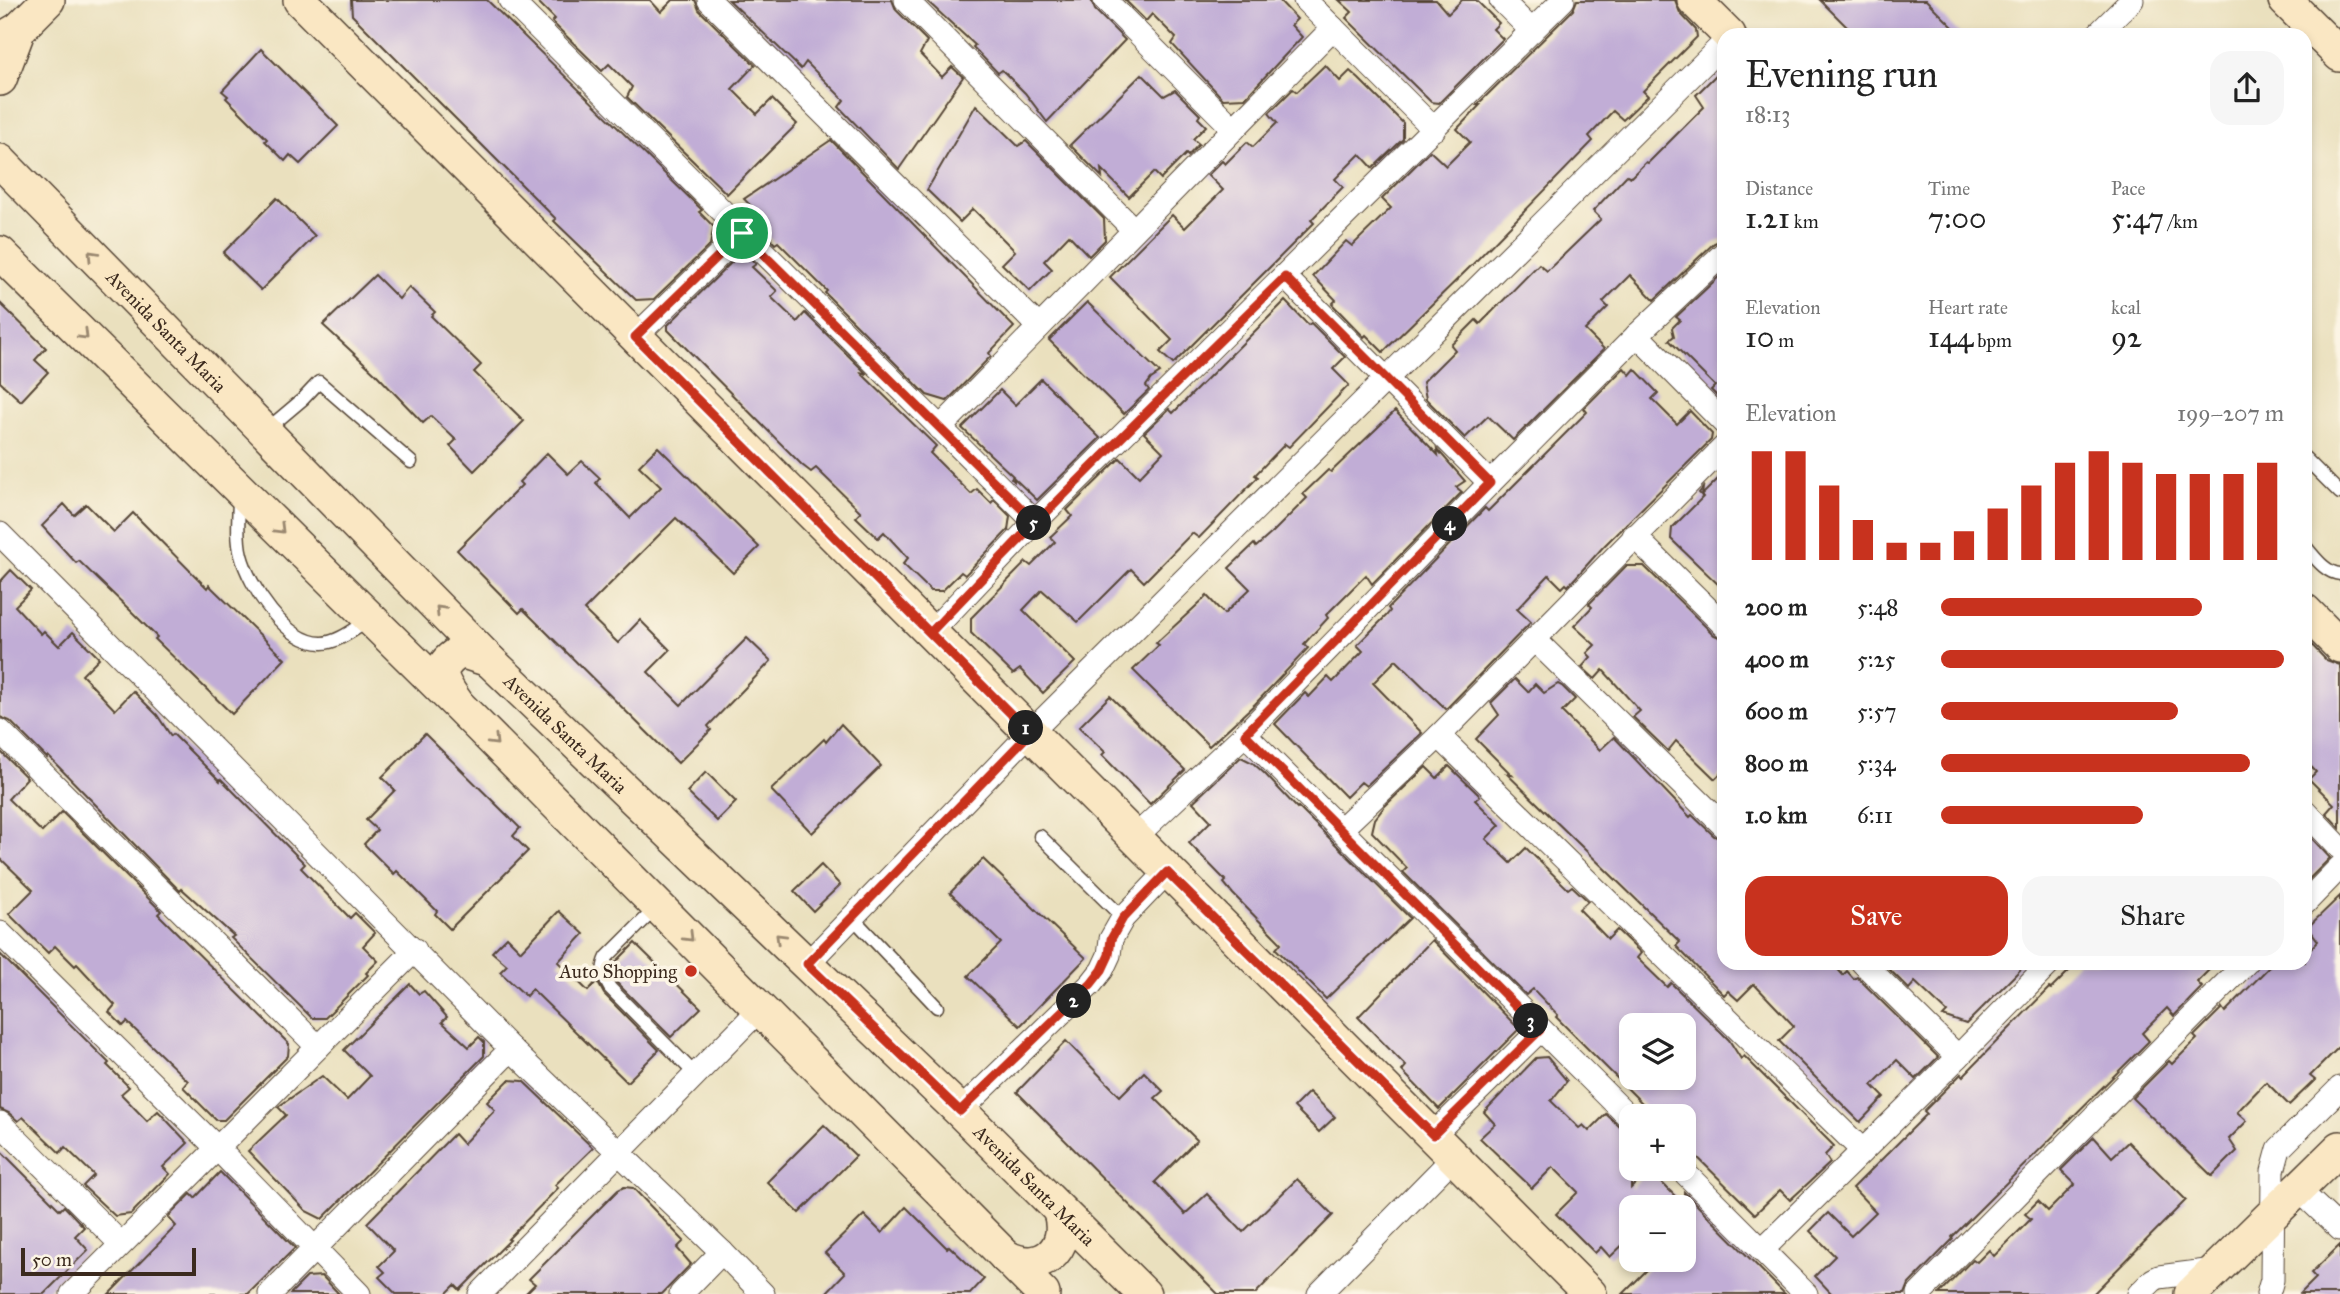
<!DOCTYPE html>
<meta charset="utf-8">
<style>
body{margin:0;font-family:"IM FELL Great Primer",serif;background:#f6f6f6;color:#222;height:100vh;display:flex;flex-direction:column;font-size:26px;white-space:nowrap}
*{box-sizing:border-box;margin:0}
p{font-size:23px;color:#767676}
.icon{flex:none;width:38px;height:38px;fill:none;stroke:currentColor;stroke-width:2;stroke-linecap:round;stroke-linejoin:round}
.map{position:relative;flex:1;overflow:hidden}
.sheet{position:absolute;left:1717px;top:28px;width:595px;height:942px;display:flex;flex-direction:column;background:#fff;border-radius:21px;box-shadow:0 4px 10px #0003}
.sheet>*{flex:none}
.tools{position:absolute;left:1619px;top:1013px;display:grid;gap:14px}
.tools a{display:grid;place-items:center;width:77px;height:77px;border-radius:14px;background:#fff;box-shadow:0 4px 10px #0003;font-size:35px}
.scale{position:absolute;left:21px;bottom:18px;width:175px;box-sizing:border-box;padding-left:7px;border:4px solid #3b2a1e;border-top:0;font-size:19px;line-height:24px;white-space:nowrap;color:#3b2a1e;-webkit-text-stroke:5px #fcf5e5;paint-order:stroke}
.pin{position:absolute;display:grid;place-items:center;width:60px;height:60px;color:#fff;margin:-30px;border:4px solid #fff;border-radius:50%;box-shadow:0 2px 7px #0007}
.km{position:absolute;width:35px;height:35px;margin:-18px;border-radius:50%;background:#222;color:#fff;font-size:19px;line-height:35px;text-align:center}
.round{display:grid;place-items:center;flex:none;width:74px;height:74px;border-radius:21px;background:#f6f6f6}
.head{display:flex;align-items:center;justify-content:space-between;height:119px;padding:0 28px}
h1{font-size:38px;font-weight:600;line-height:52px}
.figures{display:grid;grid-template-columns:repeat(3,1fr);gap:10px;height:119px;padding:7px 28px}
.figures div{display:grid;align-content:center}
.figures b{font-size:30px;font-weight:600}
.figures small{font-size:19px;font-weight:400}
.figures p{font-size:19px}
.chart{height:196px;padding:14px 28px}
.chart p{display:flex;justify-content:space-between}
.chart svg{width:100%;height:126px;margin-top:7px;stroke:#c8321e;stroke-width:6}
.button{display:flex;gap:14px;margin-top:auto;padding:14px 28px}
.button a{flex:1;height:80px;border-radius:21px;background:#c8321e;color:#fff;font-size:28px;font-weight:600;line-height:80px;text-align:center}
.button a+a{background:#f6f6f6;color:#222}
ul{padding:0 28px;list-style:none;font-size:23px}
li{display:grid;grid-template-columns:112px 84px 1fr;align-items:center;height:52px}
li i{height:18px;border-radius:9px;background:#c8321e}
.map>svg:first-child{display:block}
.building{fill:#c1add6;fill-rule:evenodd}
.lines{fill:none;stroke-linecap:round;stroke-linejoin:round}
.lane-casing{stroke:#554536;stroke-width:15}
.street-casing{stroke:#554536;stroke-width:25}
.secondary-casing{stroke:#554536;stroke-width:36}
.lane{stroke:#fff;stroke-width:12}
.street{stroke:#fff;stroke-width:23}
.secondary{stroke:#fae7c3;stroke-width:33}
.oneway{stroke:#9a8870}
.route-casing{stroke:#fff;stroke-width:14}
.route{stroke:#c8321e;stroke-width:9}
.poi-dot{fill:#c8321e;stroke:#fcf5e5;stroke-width:2.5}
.labels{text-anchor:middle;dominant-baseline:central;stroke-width:7;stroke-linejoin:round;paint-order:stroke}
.street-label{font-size:19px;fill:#3b2a1e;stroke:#fcf5e5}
.poi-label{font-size:19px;fill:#3b2a1e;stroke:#fcf5e5;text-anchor:end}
</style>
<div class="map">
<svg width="2340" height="1294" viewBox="0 0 2340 1294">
<rect width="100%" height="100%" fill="#fcf5e5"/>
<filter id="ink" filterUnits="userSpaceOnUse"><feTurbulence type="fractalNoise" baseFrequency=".0143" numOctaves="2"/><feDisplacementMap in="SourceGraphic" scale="14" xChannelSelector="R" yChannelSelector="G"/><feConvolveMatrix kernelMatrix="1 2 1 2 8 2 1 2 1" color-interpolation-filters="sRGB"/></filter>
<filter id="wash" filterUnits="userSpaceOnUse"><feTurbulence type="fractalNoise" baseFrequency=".00686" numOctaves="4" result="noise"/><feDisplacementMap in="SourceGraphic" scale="28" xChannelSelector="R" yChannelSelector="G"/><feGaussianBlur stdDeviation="1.57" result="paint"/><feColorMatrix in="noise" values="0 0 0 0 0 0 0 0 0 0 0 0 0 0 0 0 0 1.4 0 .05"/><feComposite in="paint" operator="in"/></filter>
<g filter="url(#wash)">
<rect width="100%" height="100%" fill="#eae0be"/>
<g id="blocks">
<g class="building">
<polygon points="351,0 487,0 702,210 699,212 714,227 710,245 654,299 636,300 554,221 556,219 352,15"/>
<polygon points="536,0 650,0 661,12 673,0 695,0 699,10 755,65 732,89 757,114 772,99 797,124 727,194 627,97 632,87 609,64 602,71 552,22 555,19"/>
<polygon points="729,0 892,0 896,10 927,41 920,54 942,77 952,67 963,77 899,169 839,107 844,100 806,62 801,69"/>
<polygon points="926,0 1091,0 1095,10 1125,40 1047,122 1025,93 1002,70 998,73 973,47 975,45"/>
<polygon points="1125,0 1279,0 1297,19 1291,25 1302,37 1245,98 1223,99 1172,44 1176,38 1152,14 1146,21"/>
<polygon points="1339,0 1436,0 1448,14 1462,0 1476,0 1499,23 1493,29 1503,39 1439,103 1431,102 1346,18 1352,12"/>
<polygon points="1577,0 1675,0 1680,13 1696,30 1697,37 1643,91 1648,96 1623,120 1613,111 1589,136 1593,141 1471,266 1383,352 1366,335 1364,337 1332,304 1336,300 1313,276 1346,241 1352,246 1391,208 1382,199 1430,151 1446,166 1470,142 1457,129 1480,105 1477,105 1573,10"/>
<polygon points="1820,0 1926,0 1961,35 1855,35"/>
<polygon points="261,49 338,126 300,164 290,155 285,161 265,141 267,139 226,98 228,96 222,91"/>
<polygon points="1325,65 1340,81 1350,71 1359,79 1403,123 1403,139 1373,168 1360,154 1335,179 1343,187 1311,220 1314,223 1173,364 1160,352 1172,340 1110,277 1172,215 1185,228 1223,190 1208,175 1222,161 1225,164 1247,142 1253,147 1277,123 1269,113 1293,89 1297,92"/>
<polygon points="1724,67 1724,239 1714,243 1654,300 1630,275 1603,302 1608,307 1585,330 1604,349 1513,440 1488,416 1465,438 1426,399 1423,382 1455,350 1451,345 1476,320 1480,324 1539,264 1547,271 1601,219 1593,211 1627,175 1631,177 1646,162 1648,163 1704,107 1696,95"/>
<polygon points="1142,74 1164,96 1175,90 1200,115 1198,118 1206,126 1193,139 1199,144 1188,156 1186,154 1161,179 1154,172 1129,197 1101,169 1102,177 1070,145"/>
<polygon points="976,105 1018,146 1026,141 1104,219 1105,240 1089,256 1069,235 1044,261 1052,269 1030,291 1002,264 1015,251 973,209 960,222 927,190"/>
<polygon points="831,140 1014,327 989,353 991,356 947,401 927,395 825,293 827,291 778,242 775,244 752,219 758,213 744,199"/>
<polygon points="277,198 315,236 261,290 223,253"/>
<polygon points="743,251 756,264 752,267 777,291 771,297 797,322 805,313 867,374 860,372 936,446 930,453 971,494 977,489 991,503 994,500 1010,516 1008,530 965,575 961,572 942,591 931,591 903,564 908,558 884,532 878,538 856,517 861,512 816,468 811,472 802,465 668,330 668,325"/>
<polygon points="1724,272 1724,403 1711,390 1715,386 1669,340 1674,336 1672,328 1680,320 1676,317"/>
<polygon points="375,275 399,299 409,287 435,312 431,316 481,365 474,372 524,421 474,471 450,446 456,440 431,416 423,423 375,373 323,325"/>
<polygon points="1285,301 1308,325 1311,323 1345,357 1333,369 1349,385 1289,447 1285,444 1255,475 1258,477 1199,538 1192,533 1144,582 1131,569 1078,622 1042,590 1023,610 1075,662 1043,693 1020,669 1013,674 971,633 971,618 1026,562 1031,566 1055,542 1050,537 1072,516 1067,510 1120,458 1139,477 1163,452 1144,433 1169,409 1173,413"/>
<polygon points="1087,302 1160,373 1151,379 1146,386 1149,390 1124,414 1049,340"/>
<polygon points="0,303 46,348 35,360 48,372 21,401 0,382"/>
<polygon points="1624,368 1630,375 1635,369 1658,393 1652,399 1677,424 1690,411 1712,434 1711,440 1604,546 1568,586 1566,584 1562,588 1549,575 1517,609 1531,622 1446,709 1396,660 1373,683 1422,733 1366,786 1361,782 1346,797 1275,724 1305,693 1309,697 1328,677 1333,682 1363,651 1357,645 1386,616 1390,611 1388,608 1485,508 1488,511 1587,412 1584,408"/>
<polygon points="1041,379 1100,438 1037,500 1014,478 1014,481 1011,478 1013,476 962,428 1000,390 1015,405"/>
<polygon points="1395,411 1438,455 1437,449 1465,481 1456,487 1462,492 1372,584 1366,575 1326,615 1328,618 1304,644 1308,648 1255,704 1209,746 1133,670 1159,645 1156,643 1207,596 1224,614 1250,589 1229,568 1254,544 1256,547 1273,532 1307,498 1303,494 1328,470 1331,472"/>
<polygon points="658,447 759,547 733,573 676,518 584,610 618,643 640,620 670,650 648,672 681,705 747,638 771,661 708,726 711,730 678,763 523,609 519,613 457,550 522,485 519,482 547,453 568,474 582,461 600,478 596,483 630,518 661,487 639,466"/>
<polygon points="1724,473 1724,590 1671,539 1672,528 1703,497 1699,493 1703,488 1702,495"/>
<polygon points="64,504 74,515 86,504 114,532 133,513 207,588 209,585 285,659 232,714 155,639 157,637 133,613 79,561 76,563 42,526"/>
<polygon points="1626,566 1644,566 1714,635 1724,639 1724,770 1715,779 1676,741 1668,751 1633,717 1640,711 1603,670 1595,679 1582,667 1591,657 1587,653 1595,645 1574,626 1592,607 1589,604"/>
<polygon points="11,570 31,590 15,606 41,634 44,631 59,646 73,632 99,658 82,675 115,710 133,691 157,715 171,736 173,734 220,781 221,779 305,864 301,868 350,918 355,913 375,933 363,946 378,961 366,973 368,975 325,1018 312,1018 231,938 234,936 182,889 180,891 48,756 47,758 10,721 0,717 0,582"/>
<polygon points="2305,638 2326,660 2340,665 2340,828 2326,813 2334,804 2309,779 2316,772 2305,760"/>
<polygon points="1515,679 1528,692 1535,684 1544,693 1558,684 1562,686 1575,699 1562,712 1600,750 1614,737 1690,817 1692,815 1714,836 1724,840 1724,962 1831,962 1843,975 1847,971 1854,979 1857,977 1938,1057 1916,1079 1897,1060 1872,1085 1884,1097 1860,1122 1779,1041 1794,1026 1754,984 1738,1000 1728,991 1724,995 1676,946 1680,942 1507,774 1512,775 1476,739 1499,715 1491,703"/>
<polygon points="1110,696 1185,770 1150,804 1102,755 1105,752 1079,727"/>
<polygon points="841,724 881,766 812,833 771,790 824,739 826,742"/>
<polygon points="425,734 520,828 513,836 528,851 450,929 435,914 437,911 397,871 394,874 364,844 377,830 366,820 395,790 382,777"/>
<polygon points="0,751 27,778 8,799 42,832 62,812 161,911 158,914 289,1044 288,1056 224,1120 216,1120 183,1087 188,1081 127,1022 123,1026 109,1012 115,1005 77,964 75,966 55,946 48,953 9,914 33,890 0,858"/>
<polygon points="1241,757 1253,763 1265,774 1297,808 1298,807 1410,918 1326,999 1276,949 1281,943 1233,894 1224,883 1226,881 1189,843 1211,821 1193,802"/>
<path d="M1449 766 1480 796 1475 800 1500 825 1486 839 1511 863 1526 848 1568 889 1572 886 1588 901 1579 909 1608 939 1617 930 1641 953 1637 958 1667 987 1671 983 1729 1040 1741 1059 1744 1056 1834 1146 1825 1155 1830 1163 1790 1200 1780 1190 1755 1214 1684 1144V1116H1670L1662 1109 1655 1116 1556 1017 1558 1015 1533 989 1526 995 1403 872 1407 868 1372 832 1375 819 1385 806 1426 767 1437 778ZM1631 1026H1684V1078H1631Z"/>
<polygon points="706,772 736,802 717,821 687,792"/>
<polygon points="2305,831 2330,858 2305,883"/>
<polygon points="983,859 1086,958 1020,1026 968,976 1001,943 950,893"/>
<polygon points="821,865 840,885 813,911 794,891"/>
<polygon points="2340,896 2340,1046 2310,1076 2315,1080 2289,1105 2266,1082 2237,1112 2247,1121 2229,1139 2237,1151 2212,1176 2132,1098 2169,1061 2172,1064 2197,1039 2194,1036 2222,1008 2225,1012 2274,962 2305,962 2305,954 2318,941 2308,927"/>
<polygon points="559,911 584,934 558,962 588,991 597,981 604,994 659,1050 627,1082 532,989 526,996 500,972 507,965 492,952 507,937 521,951"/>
<polygon points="1432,940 1519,1029 1439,1109 1402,1071 1406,1066 1358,1017"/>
<polygon points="635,943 701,1008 671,1037 617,983 614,976 613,965"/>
<polygon points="0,954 109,1063 107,1065 129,1087 121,1094 147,1121 158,1111 188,1143 163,1167 170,1174 131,1214 115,1216 83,1186 94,1175 65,1147 60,1153 23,1117 18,1121 9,1113 0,1109"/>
<polygon points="1882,962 2028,962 1966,1024 1943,1016 1947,1012 1915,982 1909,989"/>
<polygon points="2078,962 2217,962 2197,982 2202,987 2174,1016 2167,1008 2142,1033 2149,1041 1952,1237 1953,1239 1909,1284 1905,1294 1832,1294 1815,1276 1835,1256 1810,1231 1828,1213 1851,1236 1876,1212 1853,1188 1927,1114 1924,1111 1961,1074 1963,1076 2049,988 2051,989"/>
<polygon points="410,984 419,994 424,991 447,1017 442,1022 469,1047 479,1037 484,1042 484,1056 322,1219 306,1211 248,1151 286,1115 278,1107 322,1076 347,1100 370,1076 344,1050"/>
<polygon points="1066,1041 1120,1096 1144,1072 1163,1091 1155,1098 1197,1140 1155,1182 1185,1214 1207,1194 1243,1232 1297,1179 1333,1215 1255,1294 1218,1294 1017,1092"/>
<polygon points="1547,1057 1567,1081 1551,1101 1579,1128 1583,1125 1589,1131 1606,1114 1622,1129 1631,1133 1631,1188 1649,1170 1684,1205 1684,1192 1785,1294 1623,1294 1657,1260 1684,1260 1684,1208 1631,1208 1631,1237 1610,1257 1601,1247 1595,1253 1556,1214 1578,1192 1553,1167 1532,1188 1480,1138 1495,1124 1484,1112 1536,1058"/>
<polygon points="509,1080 523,1081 593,1148 555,1185 558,1188 508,1239 510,1240 460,1290 455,1285 446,1294 396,1294 379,1277 385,1272 379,1266 394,1251 367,1223 454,1134 463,1144 495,1110 487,1102"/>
<polygon points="1309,1092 1335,1117 1319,1132 1294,1107"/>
<polygon points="824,1125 856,1156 799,1213 767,1182"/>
<polygon points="2094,1137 2112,1157 2128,1142 2186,1200 2093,1294 1939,1294 1973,1259 1977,1262 1989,1250 1994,1256 2031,1219 2025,1214 2038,1201 2048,1211 2075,1184 2061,1170"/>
<polygon points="0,1150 60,1210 64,1206 84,1227 75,1236 88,1250 44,1294 0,1294"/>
<polygon points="220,1172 295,1248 248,1294 109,1294 176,1226 168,1217 191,1194 195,1198"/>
<polygon points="624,1187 633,1188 684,1241 677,1248 691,1264 662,1294 525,1294 535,1284 529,1279 618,1190"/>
<polygon points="906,1207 947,1248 949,1246 984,1279 970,1294 825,1294 845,1273 825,1253 864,1215 882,1233"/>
<polygon points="2340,1245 2340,1294 2300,1294 2316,1278 2311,1273"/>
<polygon points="322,1276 339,1294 290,1294 307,1277"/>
</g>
</g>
</g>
<g filter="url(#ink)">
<use href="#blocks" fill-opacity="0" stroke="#554536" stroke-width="2"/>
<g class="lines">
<g class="lane-casing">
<g id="lane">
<polyline points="265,431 303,399 319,382 411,462"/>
<polyline points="2305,458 2340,493"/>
<path d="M239 495C239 514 236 537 241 555 249 586 286 643 322 643 338 643 357 627 371 619"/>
<path d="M2305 546C2314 556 2325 573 2340 574"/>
<polyline points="1040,836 1123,918"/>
<path d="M657 907 607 957C601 969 603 976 610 988L696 1075"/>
<polyline points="852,917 937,1007"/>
</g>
</g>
<g class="street-casing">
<g id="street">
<polyline points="510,0 1035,522"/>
<polyline points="709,0 1039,327"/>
<polyline points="906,0 1134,230"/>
<polyline points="1105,0 1234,129"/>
<polyline points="1305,0 1434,129"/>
<polyline points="1501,0 1532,31"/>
<polyline points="2097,35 2132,0"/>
<polyline points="1285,277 1490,483"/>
<polyline points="1637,335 1724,423"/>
<polyline points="635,337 742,233"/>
<polyline points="940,428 1333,28"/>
<polyline points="0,534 511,1049 722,1252 763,1294"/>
<polyline points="1634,536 1724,625"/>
<polyline points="930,633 1035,522 1563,0"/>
<polyline points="1534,639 1724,826"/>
<polyline points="0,731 318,1047"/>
<polyline points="1245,734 1631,1119"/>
<polyline points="1439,736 1862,1150"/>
<polyline points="2305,811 2340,848"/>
<polyline points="1341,829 1439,736 1724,447"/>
<polyline points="1134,838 1245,734 1490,483 1637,335 1724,253"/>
<polyline points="2305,903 2340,867"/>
<polyline points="0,933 217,1148 359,1294"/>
<polyline points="1862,962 1958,1057"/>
<polyline points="807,964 1030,733 1724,43"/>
<polyline points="960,1111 1091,984 1102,970 1109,955 1111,939 1123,918 1167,872"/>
<polyline points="0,1123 121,1244"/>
<polyline points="1433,1135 1540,1030"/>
<polyline points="1681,1169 1806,1294"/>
<polyline points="2298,1189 2340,1229"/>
<polyline points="1763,1249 1958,1057 2051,962"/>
<polyline points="72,1294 415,950"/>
<polyline points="270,1294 511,1049"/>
<polyline points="480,1294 760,1009"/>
<polyline points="681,1294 722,1252"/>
<polyline points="1319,1294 1453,1158"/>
<polyline points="1919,1294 2247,962"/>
<polyline points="2139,1294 2153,1280 2159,1277 2214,1270"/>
<polyline points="2268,1294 2272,1280 2273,1171 2279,1149 2340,1088"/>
</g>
</g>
<g class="secondary-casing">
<g id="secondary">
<polyline points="300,0 1590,1294"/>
<polyline points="1694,0 1729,35"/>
<polyline points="2285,0 2340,55"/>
<polyline points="0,40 19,29 48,0"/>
<polyline points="0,79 19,29"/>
<path id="s1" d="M0 161 489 660 960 1111 1144 1294"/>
<polyline points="0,253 458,705 1043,1294"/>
<polyline points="2305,611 2340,646"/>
<path d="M456 702C440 679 433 668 461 651L489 660"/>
<path d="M1006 1257C1041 1275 1071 1250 1060 1212"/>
<polyline points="2191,1294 2340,1148"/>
</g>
</g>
<use href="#lane" class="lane"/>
<use href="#street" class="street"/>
<use href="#secondary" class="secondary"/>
</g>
<defs><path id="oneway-chevron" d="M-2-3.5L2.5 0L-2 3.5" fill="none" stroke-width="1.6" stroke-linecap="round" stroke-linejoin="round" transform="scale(1.75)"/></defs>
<g class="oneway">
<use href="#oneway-chevron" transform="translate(92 255) rotate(-134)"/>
<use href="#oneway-chevron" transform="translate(84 335) rotate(45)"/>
<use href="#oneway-chevron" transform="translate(280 529) rotate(45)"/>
<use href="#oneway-chevron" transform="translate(440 610) rotate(-134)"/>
<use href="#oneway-chevron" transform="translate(494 741) rotate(45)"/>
<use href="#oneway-chevron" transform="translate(689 937) rotate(45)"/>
<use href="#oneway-chevron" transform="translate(780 938) rotate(-136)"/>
</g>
</g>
<g class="lines" filter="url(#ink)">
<g class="route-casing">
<path id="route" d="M742 233 1035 522 930 633 1030 733 807 964 960 1111 1091 984 1102 970 1109 955 1111 939 1123 918 1167 872 1433 1135 1540 1030 1245 734 1490 483 1285 277C1165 394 1045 511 930 633L635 337 742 233"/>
</g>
<use href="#route" class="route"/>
</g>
<circle class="poi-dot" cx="691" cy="971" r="7"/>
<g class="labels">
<g class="street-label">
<text stroke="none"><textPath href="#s1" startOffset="238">Avenida Santa Maria</textPath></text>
<text stroke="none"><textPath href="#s1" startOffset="805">Avenida Santa Maria</textPath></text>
<text stroke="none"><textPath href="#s1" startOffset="1456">Avenida Santa Maria</textPath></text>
</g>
<g class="poi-label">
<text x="677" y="971">Auto Shopping</text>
</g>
</g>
</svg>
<div class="tools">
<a><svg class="icon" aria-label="layers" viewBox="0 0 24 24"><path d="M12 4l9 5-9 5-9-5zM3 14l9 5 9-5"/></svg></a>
<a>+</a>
<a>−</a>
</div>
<div class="scale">50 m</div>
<div class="pin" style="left:742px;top:233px;background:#1e9e55"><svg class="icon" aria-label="arrive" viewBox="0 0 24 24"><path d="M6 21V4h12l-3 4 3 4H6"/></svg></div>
<b class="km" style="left:1026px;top:728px">1</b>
<b class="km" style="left:1074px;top:1001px">2</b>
<b class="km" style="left:1531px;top:1021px">3</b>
<b class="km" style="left:1450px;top:524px">4</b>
<b class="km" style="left:1034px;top:523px">5</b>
<section class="sheet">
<div class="head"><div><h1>Evening run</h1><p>18:13</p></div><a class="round"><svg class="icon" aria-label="share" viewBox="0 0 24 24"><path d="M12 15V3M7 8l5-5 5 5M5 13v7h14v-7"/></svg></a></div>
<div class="figures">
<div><p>Distance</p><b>1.21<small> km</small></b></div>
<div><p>Time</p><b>7:00</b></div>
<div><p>Pace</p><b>5:47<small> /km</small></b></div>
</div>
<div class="figures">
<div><p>Elevation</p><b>10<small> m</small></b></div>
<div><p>Heart rate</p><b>144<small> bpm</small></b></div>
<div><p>kcal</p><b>92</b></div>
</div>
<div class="chart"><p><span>Elevation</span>199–207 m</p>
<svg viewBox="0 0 160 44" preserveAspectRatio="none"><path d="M5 44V6M15 44V6M25 44V18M35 44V30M45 44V38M55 44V38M65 44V34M75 44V26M85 44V18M95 44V10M105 44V6M115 44V10M125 44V14M135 44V14M145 44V14M155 44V10"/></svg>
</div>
<ul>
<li><b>200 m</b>5:48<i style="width:76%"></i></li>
<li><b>400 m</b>5:25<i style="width:100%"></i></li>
<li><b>600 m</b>5:57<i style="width:69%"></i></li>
<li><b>800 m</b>5:34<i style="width:90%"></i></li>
<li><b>1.0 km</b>6:11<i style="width:59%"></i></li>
</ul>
<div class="button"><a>Save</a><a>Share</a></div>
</section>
</div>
